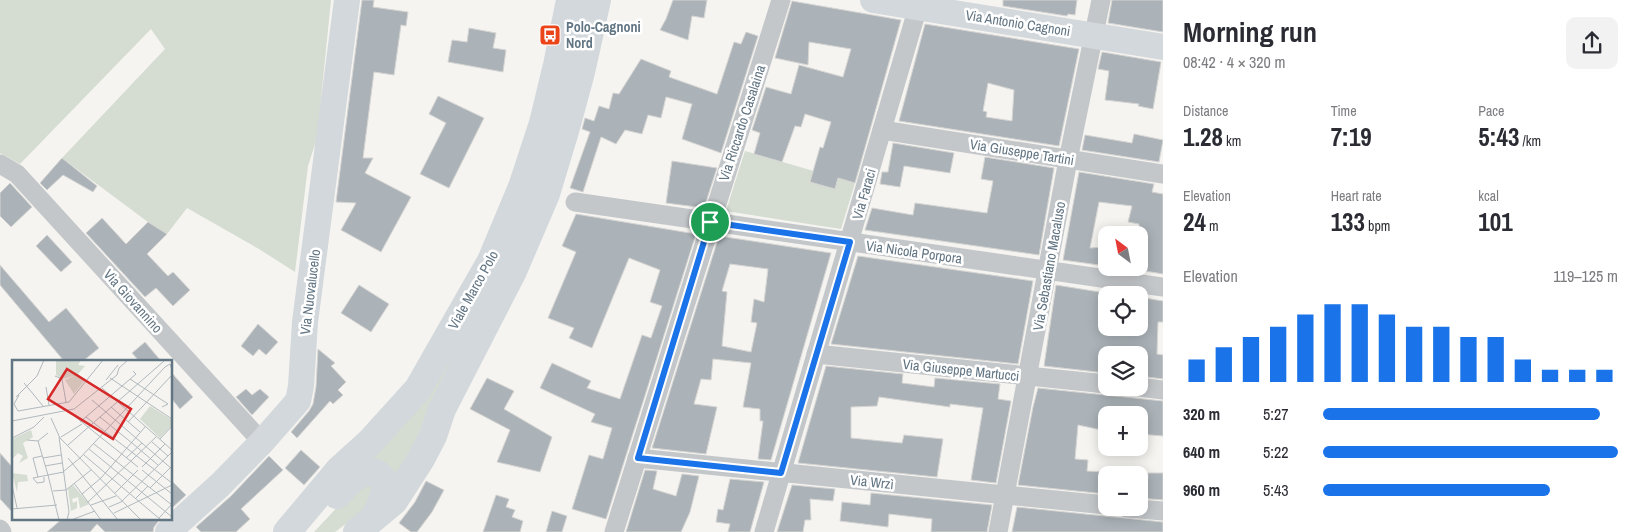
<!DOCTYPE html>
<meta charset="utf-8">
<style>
body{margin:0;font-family:"Archivo Narrow",sans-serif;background:#f2f2f3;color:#2b2b33;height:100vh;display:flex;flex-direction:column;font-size:19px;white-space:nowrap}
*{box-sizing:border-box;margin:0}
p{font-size:16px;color:#7c7c81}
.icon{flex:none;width:28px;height:28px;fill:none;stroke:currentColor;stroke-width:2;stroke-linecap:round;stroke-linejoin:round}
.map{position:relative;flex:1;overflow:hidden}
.drawer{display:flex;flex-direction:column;background:#fff;width:475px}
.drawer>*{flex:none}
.needle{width:32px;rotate:328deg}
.fabs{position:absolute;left:1098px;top:226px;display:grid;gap:10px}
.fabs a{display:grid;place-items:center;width:50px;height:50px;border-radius:10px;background:#fff;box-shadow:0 2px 12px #0003;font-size:25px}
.pin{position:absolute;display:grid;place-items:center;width:42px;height:42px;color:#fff;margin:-21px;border:2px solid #fff;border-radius:50%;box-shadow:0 1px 5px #0007}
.round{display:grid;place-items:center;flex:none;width:52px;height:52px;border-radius:10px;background:#f2f2f3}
.head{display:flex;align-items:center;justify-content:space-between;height:85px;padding:0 20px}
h1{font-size:28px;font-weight:700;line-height:38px}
.metrics{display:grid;grid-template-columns:repeat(3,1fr);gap:8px;height:85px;padding:5px 20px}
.metrics div{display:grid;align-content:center}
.metrics b{font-size:25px;font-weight:700}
.metrics small{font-size:14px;font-weight:400}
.metrics p{font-size:14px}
.chart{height:140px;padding:10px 20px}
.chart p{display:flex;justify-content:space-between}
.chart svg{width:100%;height:90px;margin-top:5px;stroke:#1a73e8;stroke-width:6}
ul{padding:0 20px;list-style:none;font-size:16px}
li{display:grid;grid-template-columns:80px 60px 1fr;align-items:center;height:38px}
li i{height:12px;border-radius:6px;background:#1a73e8}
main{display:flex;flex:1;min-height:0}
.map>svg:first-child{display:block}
.green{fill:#d5dcd1}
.building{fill:#abb3b8;stroke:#d6d5d3;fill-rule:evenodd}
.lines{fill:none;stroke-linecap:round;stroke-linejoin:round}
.minor{stroke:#c4c7ca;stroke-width:19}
.secondary{stroke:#d3d8dc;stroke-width:26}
.primary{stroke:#d3d8dc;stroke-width:28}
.route-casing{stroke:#fff;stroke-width:10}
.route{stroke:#1a73e8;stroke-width:6}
.labels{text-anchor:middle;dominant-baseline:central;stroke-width:5;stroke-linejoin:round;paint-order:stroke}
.street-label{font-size:14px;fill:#627583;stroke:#fff}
.poi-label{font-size:14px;font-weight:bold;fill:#627583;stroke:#fff;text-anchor:start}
.inset-road{fill:none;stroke:#b1b9be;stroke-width:1}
.view{fill:#d62828;fill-opacity:0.15;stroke:#d62828;stroke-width:2.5}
.inset-edge{fill:none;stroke:#627583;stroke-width:2.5}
</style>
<main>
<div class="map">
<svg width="1163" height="532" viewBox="0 0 1163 532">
<rect width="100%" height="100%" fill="#f5f4f0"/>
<g class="green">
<polygon points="0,0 331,0 317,138 308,166 295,272 259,249 187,208 167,234 148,222 62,158 165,49 151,29 20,164 0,153"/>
<polygon points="745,151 855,183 841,229 726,211"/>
<polygon points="538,191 427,413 414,446 394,481 368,463"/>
<polygon points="375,482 363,511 335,532 314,532 358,485"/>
</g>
<g class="building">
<polygon points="362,0 374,0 373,7 408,12 406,26 401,25 394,75 374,72 363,158 373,158 365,173 411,197 381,252 341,230 356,203 336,202"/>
<polygon points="673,0 707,0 704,18 692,16 688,40 660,30 666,19"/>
<polygon points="1003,0 1077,0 1075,15 1068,14 1067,16 1003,6"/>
<polygon points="1112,0 1163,0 1163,32 1108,23"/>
<polygon points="792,1 901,20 855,183 838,178 835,189 810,182 820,147 823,148 831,122 805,114 801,127 795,126 782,162 754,154 760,133 752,130 766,87 791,94 799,65 843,77 851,49 809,42 808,65 775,58"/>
<path d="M925 24 1079 49 1059 146 899 121ZM988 83 1014 90 1012 121 986 117 987 112 983 111Z"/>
<polygon points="469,28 496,33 493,48 506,50 503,72 448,62 452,40 467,42"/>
<polygon points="746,32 758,36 721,153 682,139 692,104 666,97 661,118 648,115 642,134 625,130 616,144 601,137 583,192 570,188 590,132 582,129 585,118 594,121 599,106 609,109 613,93 619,94 641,59 671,71 669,77 717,94 734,42 741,44"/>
<polygon points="1102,52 1161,62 1153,109 1138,106 1139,104 1105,100 1109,71 1098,69"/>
<polygon points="438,96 484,118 449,188 420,174 446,123 429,114"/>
<polygon points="1134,134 1163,140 1159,162 1082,150 1085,135 1132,143"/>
<polygon points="893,143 954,153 950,173 904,166 900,187 880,184 882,172 888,172"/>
<polygon points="985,157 1054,168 1039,255 865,230 872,208 913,215 915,203 987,213 993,181 981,179"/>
<polygon points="62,158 97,186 93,192 63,175 47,190 40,183"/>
<polygon points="672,161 717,168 704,208 666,203"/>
<polygon points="1079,172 1154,184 1152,192 1163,194 1163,274 1139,270 1139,224 1128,222 1132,206 1099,202 1090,248 1106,247 1106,266 1063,260"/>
<polygon points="10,183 32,207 11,227 0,216 0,193"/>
<polygon points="576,214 696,234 606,519 572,509 589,455 603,459 612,428 591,422 595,414 540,388 552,363 591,381 587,388 620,399 642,335 651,338 662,306 650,302 660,270 629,258 592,348 569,338 574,328 548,318 576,252 562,246"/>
<polygon points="102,218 126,244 148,222 167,234 147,254 168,276 173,272 190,290 173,306 156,288 145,297 86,233"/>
<polygon points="47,235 72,262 61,272 36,246"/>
<path d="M719 236 831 253 771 460 758 459 763 421H760V409L743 407 751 363 713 359 711 380 701 379 694 404 717 407 706 454 652 448ZM730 264 768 269 764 302 754 299 751 322 757 323 751 352 722 346 727 292 722 291Z"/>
<polygon points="858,256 1033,281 1018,364 831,344"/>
<polygon points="0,265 49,322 66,308 99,348 83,361 64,361 0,285"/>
<polygon points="359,285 389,304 371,332 341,313"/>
<polygon points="1056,285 1106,293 1106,328 1139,328 1139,297 1163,301 1163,322 1158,322 1157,354 1163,355 1163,379 1139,376 1139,355 1106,355 1106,373 1044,366"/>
<polygon points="258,324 278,342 266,355 259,349 253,356 241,346"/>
<polygon points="145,342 161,361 139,361 132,353"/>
<polygon points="318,349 335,363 331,366 346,382 338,390 343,395 333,404 330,401 297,438 291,432 309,411 313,404 316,387"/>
<polygon points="826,366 903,374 902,383 934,387 935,378 1000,384 998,399 1011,401 996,483 971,480 983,408 950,404 950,407 879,397 877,406 851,407 851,438 902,443 904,435 943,439 937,477 798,463"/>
<polygon points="171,372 193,397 180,409 171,398"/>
<polygon points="487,378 514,391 504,409 552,437 540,472 497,462 510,430 470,409"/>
<polygon points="1038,388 1163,401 1163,436 1139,434 1139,415 1106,415 1106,431 1078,425 1075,459 1088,460 1087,471 1106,472 1106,494 1018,485 1033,407"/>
<polygon points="246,389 252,395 260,389 269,397 252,415 236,397"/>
<polygon points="301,450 320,467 304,485 285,468"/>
<polygon points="0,453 14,469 14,514 0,499"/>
<polygon points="269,456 283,470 241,509 250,519 236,532 201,532 196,527 231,496"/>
<polygon points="645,470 657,471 653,489 676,496 682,474 699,476 690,512 681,532 626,532"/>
<polygon points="1148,473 1163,473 1163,500 1139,498 1139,486 1147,486"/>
<polygon points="730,479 764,482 750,532 728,532 730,524 716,522 718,509 723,510"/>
<polygon points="171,480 186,495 171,509"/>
<polygon points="426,481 444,490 432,512 417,532 411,532 399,523 415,502"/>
<polygon points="792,485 835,489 833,501 810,499 811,520 805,520 803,532 777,532"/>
<polygon points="871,493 992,505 987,532 931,532 932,519 889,514 888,527 840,521 842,502 870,505"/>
<polygon points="496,495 509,499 506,507 515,510 512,517 523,521 520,532 483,532"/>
<polygon points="1017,507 1163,522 1163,532 1012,532"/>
<polygon points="552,511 567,516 562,532 546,532"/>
<polygon points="63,518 161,518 154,527 153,532 105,532 97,524 90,532 47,532"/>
</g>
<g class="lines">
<g class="minor">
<polyline points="882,130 1163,174"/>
<polyline points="0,164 17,174 262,442"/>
<polyline points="575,202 1163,287"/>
<polyline points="816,354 1106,384"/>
<polyline points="1139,387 1163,390"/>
<polyline points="637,458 1106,505"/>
<polyline points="1127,508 1163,511"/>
<polyline points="0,529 2,532"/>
<polyline points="614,532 781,0"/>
<polyline points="764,532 920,0"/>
<polyline points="998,532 1068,160 1101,0"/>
</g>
<g class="secondary">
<polyline points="873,0 1163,47"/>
<polyline points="168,532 220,485 262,442 298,401 301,386 305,322 347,0"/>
</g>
<g class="primary">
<path d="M337 495C344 488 351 478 361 474 366 471 371 471 376 473 393 483 381 504 375 516"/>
<polyline points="287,532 339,470 370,442 418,389 491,261 522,187 543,123 557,65 570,0"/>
<polyline points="357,532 394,501 421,459 433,436 442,409 513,271 546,194 565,131 581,72 597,0"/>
</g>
</g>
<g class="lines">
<g class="route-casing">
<polygon id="route" points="710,222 850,242 781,473 638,458"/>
</g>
<use href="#route" class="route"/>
</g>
<defs>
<g id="bus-square" transform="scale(1.125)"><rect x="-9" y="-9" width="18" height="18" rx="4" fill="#eb4419" stroke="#fff"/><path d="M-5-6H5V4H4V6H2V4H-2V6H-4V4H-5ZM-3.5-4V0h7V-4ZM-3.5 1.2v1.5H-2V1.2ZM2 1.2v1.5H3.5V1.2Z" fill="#fff"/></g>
</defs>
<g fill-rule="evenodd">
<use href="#bus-square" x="550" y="35"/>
</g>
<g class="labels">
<g class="street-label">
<text transform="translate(1018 23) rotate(9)">Via Antonio Cagnoni</text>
<text transform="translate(742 123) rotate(-72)">Via Riccardo Casalaina</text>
<text transform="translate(1022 152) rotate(9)">Via Giuseppe Tartini</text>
<text transform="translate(864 194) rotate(-74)">Via Faraci</text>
<text transform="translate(914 252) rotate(8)">Via Nicola Porpora</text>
<text transform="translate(1049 266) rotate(-80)">Via Sebastiano Macaluso</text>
<text transform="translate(473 290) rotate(-61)">Viale Marco Polo</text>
<text transform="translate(310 292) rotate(-83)">Via Nuovalucello</text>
<text transform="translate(133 301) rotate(48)">Via Giovannino</text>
<text transform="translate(961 370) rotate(6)">Via Giuseppe Martucci</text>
<text transform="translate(872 482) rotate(6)">Via Wrzì</text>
</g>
<g class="poi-label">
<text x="566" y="27">Polo-Cagnoni<tspan x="566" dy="16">Nord</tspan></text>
</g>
</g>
<g transform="translate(12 360)">
<rect width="160" height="160" fill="#f5f4f0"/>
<path d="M44 0H69L66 5 73 6 66 14 73 20 62 34 53 20 62 16 50 19 44 15ZM138 46 160 60V65L148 78 128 59ZM19 70 21 77 11 83 16 98 7 103 11 96 6 93 0 99V79ZM0 113 15 115 16 121 6 122 5 132ZM61 125 77 144 68 148 66 137 60 139 61 143 65 141V148L59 151 56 129Z" fill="#d5dcd1"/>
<path class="inset-road" d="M43 16 50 19 54 42M98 18 160 59M118 19 156 44 150 47M94 20 106 5M12 23 31 46M34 27 37 45M90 28 160 90M4 37 25 16 32 0M80 40 160 109M99 47 128 72M6 51 57 42 91 0M6 51 2 44 7 35M56 51 126 107M74 57 160 123M88 57 120 83M39 58 48 78 129 160M0 61 62 49 105 15 107 8 116 0M68 62 124 14 121 11M116 62 160 15M47 77 57 152 55 160M49 77 70 64M0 78 22 67 32 57M148 79 160 66M15 80 26 81 36 73M140 82 156 96M120 83 146 105M82 84 160 145M56 85 152 1M77 89 160 157M72 95 149 160M31 98 49 95M56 98 106 160M114 98 130 83M33 106 50 103M130 107 153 84M130 110 160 134M52 111 68 98 153 7 158 4 160 10M26 117 21 98 30 96M21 118 36 115 26 81M21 118 25 123 32 122V117M62 123 89 160M0 125 5 148M138 128 159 107M41 131 54 130 79 110M103 133 126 110M70 134 89 118 133 67M124 138 136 126M76 142 144 77M79 145 104 136M97 147 109 142 160 92M0 149 45 145M102 153 160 125M147 158 160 144M47 160 36 115 52 112M59 160 83 151"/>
<path class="view" d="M55 9 119 49 101 79 36 39Z"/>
<rect width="160" height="160" class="inset-edge"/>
</g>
</svg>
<div class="fabs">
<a><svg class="needle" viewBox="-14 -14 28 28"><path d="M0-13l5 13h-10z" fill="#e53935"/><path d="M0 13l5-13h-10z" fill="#7c7c81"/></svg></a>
<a><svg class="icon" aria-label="locate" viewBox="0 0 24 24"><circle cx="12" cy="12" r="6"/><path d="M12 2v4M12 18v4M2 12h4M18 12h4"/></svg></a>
<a><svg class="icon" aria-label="layers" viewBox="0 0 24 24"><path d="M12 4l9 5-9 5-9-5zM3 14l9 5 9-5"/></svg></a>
<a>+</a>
<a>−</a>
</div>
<div class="pin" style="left:710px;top:222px;background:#1e9e55"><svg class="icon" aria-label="arrive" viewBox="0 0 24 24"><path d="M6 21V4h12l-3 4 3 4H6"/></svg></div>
</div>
<section class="drawer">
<div class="head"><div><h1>Morning run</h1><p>08:42 · 4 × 320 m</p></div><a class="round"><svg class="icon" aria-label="share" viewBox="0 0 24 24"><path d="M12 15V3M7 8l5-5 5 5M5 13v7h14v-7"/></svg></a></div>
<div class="metrics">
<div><p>Distance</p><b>1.28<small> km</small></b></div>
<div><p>Time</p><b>7:19</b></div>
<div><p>Pace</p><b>5:43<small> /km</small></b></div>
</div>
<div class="metrics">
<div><p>Elevation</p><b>24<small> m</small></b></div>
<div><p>Heart rate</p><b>133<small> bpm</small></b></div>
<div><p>kcal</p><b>101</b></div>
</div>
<div class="chart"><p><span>Elevation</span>119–125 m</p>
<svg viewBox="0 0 160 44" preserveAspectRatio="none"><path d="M5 44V33M15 44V27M25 44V22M35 44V17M45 44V11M55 44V6M65 44V6M75 44V11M85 44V17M95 44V17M105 44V22M115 44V22M125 44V33M135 44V38M145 44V38M155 44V38"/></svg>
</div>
<ul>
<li><b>320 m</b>5:27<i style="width:94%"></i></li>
<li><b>640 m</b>5:22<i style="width:100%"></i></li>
<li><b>960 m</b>5:43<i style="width:77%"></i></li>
</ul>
</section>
</main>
